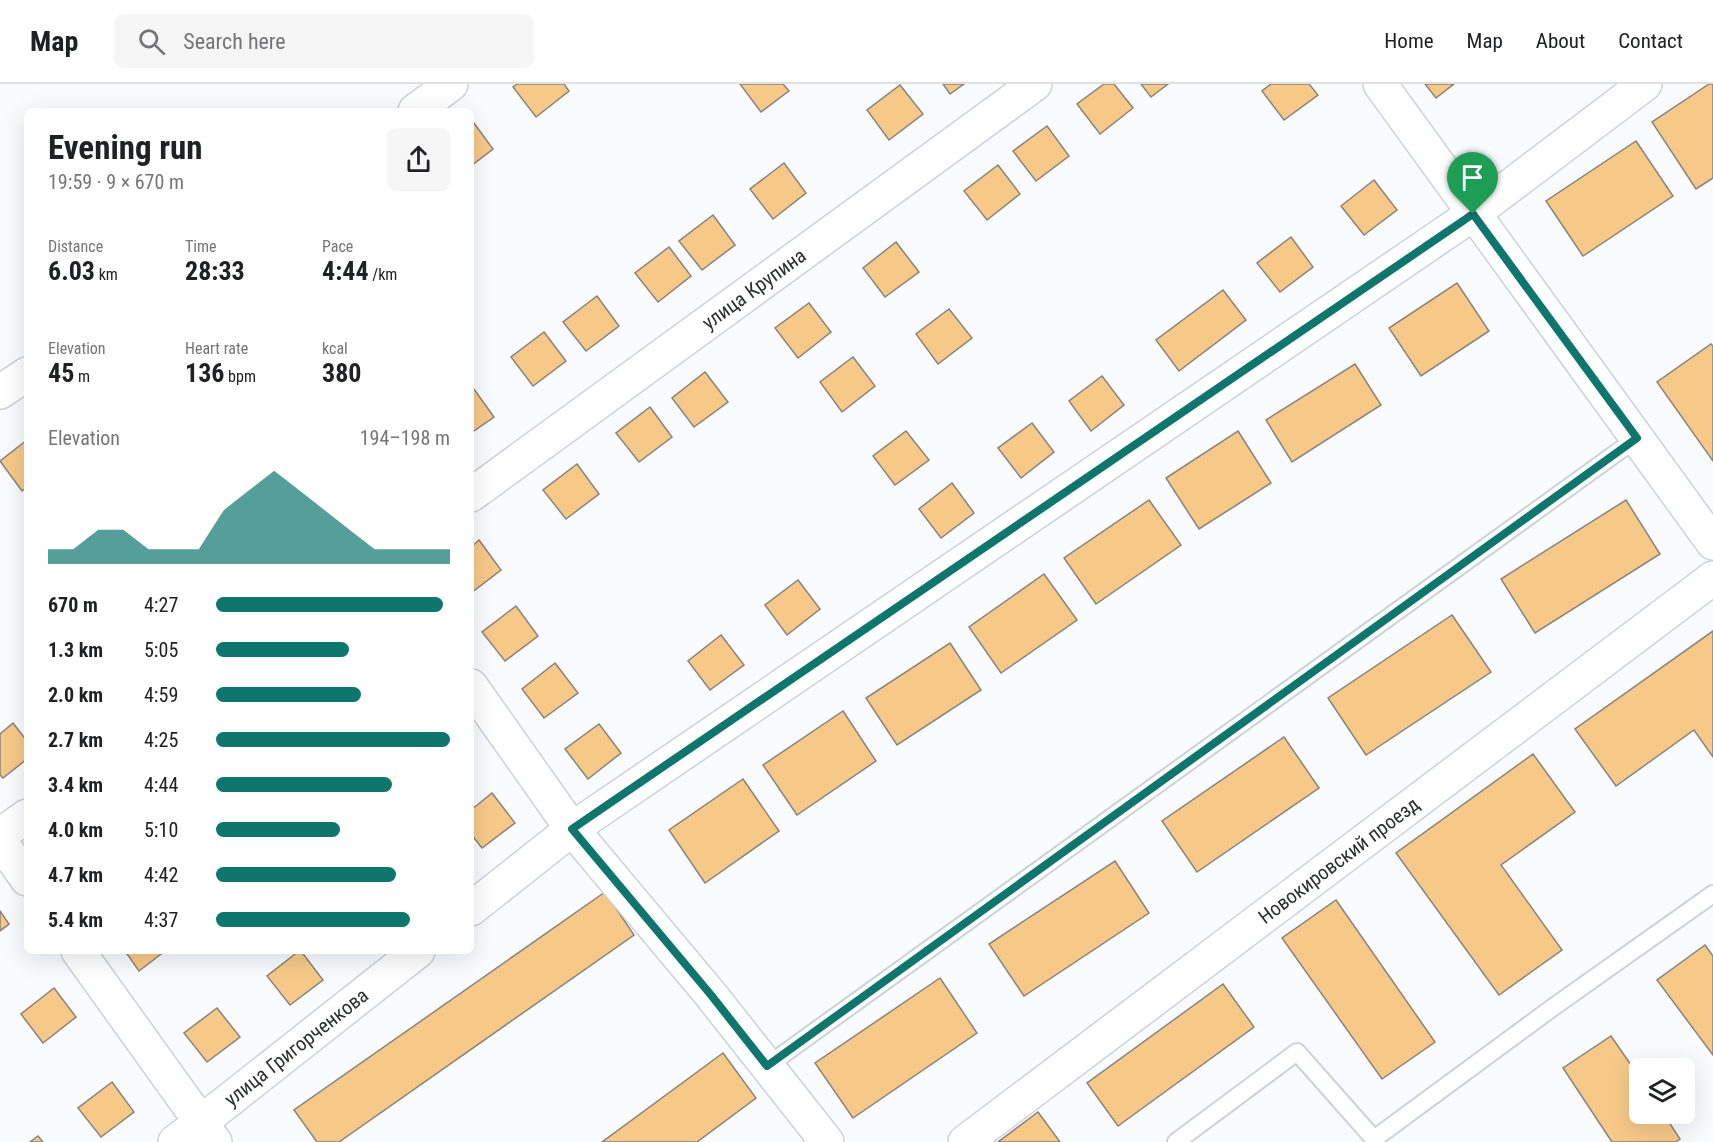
<!DOCTYPE html>
<meta charset="utf-8">
<style>
body{margin:0;font-family:"Roboto Condensed",sans-serif;background:#f6f6f6;color:#202124;height:100vh;display:flex;flex-direction:column;font-size:22px;white-space:nowrap}
*{box-sizing:border-box;margin:0}
p{font-size:20px;color:#757577}
.icon{flex:none;width:33px;height:33px;fill:none;stroke:currentColor;stroke-width:2;stroke-linecap:round;stroke-linejoin:round}
.map{position:relative;flex:1;overflow:hidden}
.panel{position:absolute;left:24px;top:24px;width:450px;height:846px;display:flex;flex-direction:column;background:#fff;border-radius:9px;box-shadow:0 6px 24px #0002}
.panel>*{flex:none}
.buttons{position:absolute;left:1629px;top:974px;display:grid;gap:12px}
.buttons a{display:grid;place-items:center;width:66px;height:66px;border-radius:9px;background:#fff;box-shadow:0 6px 24px #0002;font-size:30px}
.pin{position:absolute;display:grid;place-items:center;width:51px;height:51px;color:#fff;margin:-62px -26px;border-radius:50% 50% 50% 0;rotate:-45deg;box-shadow:0 0 6px #0007}
.pin .icon{rotate:45deg}
.round{display:grid;place-items:center;flex:none;width:63px;height:63px;border-radius:9px;background:#f6f6f6}
.headline{display:flex;align-items:center;justify-content:space-between;height:102px;padding:0 24px}
h1{font-size:33px;font-weight:700;line-height:45px}
.metrics{display:grid;grid-template-columns:repeat(3,1fr);gap:9px;height:102px;padding:6px 24px}
.metrics div{display:grid;align-content:center}
.metrics b{font-size:26px;font-weight:700}
.metrics small{font-size:16px;font-weight:400}
.metrics p{font-size:16px}
.chart{height:168px;padding:12px 24px}
.chart p{display:flex;justify-content:space-between}
.chart svg{width:100%;height:108px;margin-top:6px;fill:#0f766e;opacity:.7}
ul{padding:0 24px;list-style:none;font-size:20px}
li{display:grid;grid-template-columns:96px 72px 1fr;align-items:center;height:45px}
li i{height:15px;border-radius:8px;background:#0f766e}
header{display:flex;align-items:center;gap:36px;box-sizing:border-box;height:84px;padding:0 30px;background:#fff;border-bottom:2px solid #e0e0e0}
header strong{font-size:28px}
nav{display:flex;gap:33px;margin-inline-start:auto;font-size:21px}
.search{width:420px;height:54px;background:#f6f6f6;display:flex;align-items:center;gap:15px;box-sizing:border-box;padding:0 21px;border-radius:9px;color:#757577;font-size:22px}
.map>svg:first-child{display:block}
.building{fill:#f7c989;stroke:#88837c;stroke-width:1.5}
.lines{fill:none;stroke-linecap:round;stroke-linejoin:round}
.service-casing{stroke:#cdd1d9;stroke-width:20}
.minor-casing{stroke:#cdd1d9;stroke-width:36}
.service{stroke:#fff;stroke-width:16}
.minor{stroke:#fff;stroke-width:33}
.route-casing{stroke:#fff;stroke-width:12}
.route{stroke:#0f766e;stroke-width:8}
.labels{text-anchor:middle;dominant-baseline:central;stroke-width:6;stroke-linejoin:round;paint-order:stroke}
.street-label{font-size:20px;fill:#2c2e31;stroke:#fff}
</style>
<header>
<strong>Map</strong>
<div class="search"><svg class="icon" aria-label="search" viewBox="0 0 24 24"><circle cx="10" cy="10" r="6"/><path d="M15 15l6 6"/></svg>Search here</div>
<nav><a>Home</a><a>Map</a><a>About</a><a>Contact</a></nav>
</header>
<div class="map">
<svg width="1713" height="1058" viewBox="0 0 1713 1058">
<rect width="100%" height="100%" fill="#f9fbfe"/>
<g class="building">
<polygon points="517,0 564,0 569,7 536,33 513,3"/>
<polygon points="740,0 783,0 789,7 761,28"/>
<polygon points="943,0 964,0 950,10"/>
<polygon points="1104,0 1114,0 1133,24 1100,50 1077,20"/>
<polygon points="1141,0 1168,0 1151,13"/>
<polygon points="1271,0 1309,0 1318,11 1284,36 1262,7"/>
<polygon points="1425,0 1454,0 1436,14"/>
<polygon points="1709,0 1713,0 1713,94 1696,105 1652,38"/>
<polygon points="900,1 923,30 889,56 867,26"/>
<polygon points="471,35 493,65 471,82"/>
<polygon points="1047,42 1069,72 1036,97 1013,67"/>
<polygon points="1636,57 1673,112 1583,172 1546,117"/>
<polygon points="784,79 806,109 773,135 750,105"/>
<polygon points="998,81 1020,110 987,136 964,107"/>
<polygon points="1374,96 1397,126 1364,151 1341,122"/>
<polygon points="713,131 735,161 702,186 679,157"/>
<polygon points="1291,153 1313,183 1280,208 1257,179"/>
<polygon points="896,158 919,188 885,213 863,184"/>
<polygon points="669,163 691,192 658,218 635,189"/>
<polygon points="1457,199 1489,247 1421,292 1389,244"/>
<polygon points="1223,206 1246,236 1179,287 1156,256"/>
<polygon points="597,212 619,242 586,267 563,238"/>
<polygon points="809,219 831,248 798,274 775,244"/>
<polygon points="949,225 972,254 938,280 916,250"/>
<polygon points="544,248 566,277 533,302 511,273"/>
<polygon points="1711,260 1713,262 1713,377 1657,298"/>
<polygon points="853,273 875,302 842,328 820,298"/>
<polygon points="1355,280 1381,321 1292,378 1266,336"/>
<polygon points="705,288 728,318 694,343 672,314"/>
<polygon points="1102,292 1124,321 1091,347 1069,317"/>
<polygon points="471,301 494,333 471,349"/>
<polygon points="650,323 672,353 639,378 616,349"/>
<polygon points="1032,339 1054,368 1021,394 998,364"/>
<polygon points="906,347 929,376 895,401 873,372"/>
<polygon points="1238,347 1271,399 1199,445 1166,394"/>
<polygon points="27,356 27,403 22,407 0,377"/>
<polygon points="577,380 599,410 566,435 543,406"/>
<polygon points="952,399 974,429 941,454 919,425"/>
<polygon points="1149,416 1181,461 1096,520 1064,474"/>
<polygon points="1626,416 1660,470 1535,549 1501,495"/>
<polygon points="479,456 501,486 471,509 471,463"/>
<polygon points="1044,490 1077,536 1001,589 969,543"/>
<polygon points="798,496 820,525 787,551 765,521"/>
<polygon points="516,522 538,552 505,577 482,548"/>
<polygon points="1452,531 1491,588 1366,671 1328,614"/>
<polygon points="1713,547 1713,673 1694,646 1616,702 1575,645"/>
<polygon points="721,551 744,581 710,606 688,577"/>
<polygon points="950,559 981,606 897,661 866,614"/>
<polygon points="555,579 578,609 544,634 522,605"/>
<polygon points="843,627 876,677 797,731 763,681"/>
<polygon points="13,639 27,657 27,675 3,694 0,691 0,650"/>
<polygon points="599,640 621,669 588,695 565,665"/>
<polygon points="1284,653 1319,704 1197,788 1162,737"/>
<polygon points="1533,670 1575,728 1501,781 1562,866 1499,911 1396,769"/>
<polygon points="743,695 779,747 705,799 669,746"/>
<polygon points="492,709 515,739 482,764 471,750 471,726"/>
<polygon points="1115,777 1149,829 1024,912 989,860"/>
<polygon points="605,808 634,851 339,1058 317,1058 294,1026"/>
<polygon points="1336,816 1435,958 1382,995 1282,854"/>
<polygon points="0,827 9,840 0,847"/>
<polygon points="1705,861 1713,872 1713,971 1657,896"/>
<polygon points="125,867 165,867 139,887"/>
<polygon points="299,867 301,867 323,896 290,921 267,892"/>
<polygon points="940,894 977,949 853,1034 815,979"/>
<polygon points="1223,900 1254,943 1118,1042 1087,999"/>
<polygon points="54,904 76,933 43,959 21,930"/>
<polygon points="217,924 240,953 207,978 184,949"/>
<polygon points="1611,952 1640,994 1640,1029 1663,1029 1680,1055 1676,1058 1612,1058 1563,984"/>
<polygon points="723,969 756,1014 697,1058 602,1058"/>
<polygon points="112,998 134,1028 101,1053 78,1024"/>
<polygon points="1038,1028 1060,1058 998,1058"/>
<polygon points="38,1052 43,1058 30,1058"/>
</g>
<g class="lines">
<g class="service-casing">
<g id="service">
<polyline points="767,982 1637,354"/>
<polyline points="1176,1058 1297,968 1374,1055 1552,924 1713,810"/>
</g>
</g>
<g class="minor-casing">
<g id="minor">
<polyline points="1380,0 1713,459"/>
<polyline points="415,27 451,0"/>
<polyline points="0,308 27,290"/>
<path id="s1" d="M471 411 1035 0"/>
<polyline points="471,602 572,745 711,911 827,1058"/>
<polyline points="0,751 27,732"/>
<polyline points="0,757 27,795"/>
<polyline points="471,825 572,745 1473,130 1645,0"/>
<polyline points="78,867 215,1058"/>
<path id="s2" d="M175 1058 200 1039 418 867"/>
<path id="s3" d="M965 1058 1713 494"/>
</g>
</g>
<use href="#service" class="service"/>
<use href="#minor" class="minor"/>
</g>
<g class="lines">
<g class="route-casing">
<polygon id="route" points="1473,130 1637,354 767,982 711,911 572,745"/>
</g>
<use href="#route" class="route"/>
</g>
<g class="labels">
<g class="street-label">
<text stroke="none"><textPath href="#s1" startOffset="350">улица Крупина</textPath></text>
<text stroke="none"><textPath href="#s3" startOffset="468">Новокировский проезд</textPath></text>
<text stroke="none"><textPath href="#s2" startOffset="154">улица Григорченкова</textPath></text>
</g>
</g>
</svg>
<div class="buttons">
<a><svg class="icon" aria-label="layers" viewBox="0 0 24 24"><path d="M12 4l9 5-9 5-9-5zM3 14l9 5 9-5"/></svg></a>
</div>
<div class="pin" style="left:1473px;top:130px;background:#1e9e55"><svg class="icon" aria-label="arrive" viewBox="0 0 24 24"><path d="M6 21V4h12l-3 4 3 4H6"/></svg></div>
<section class="panel">
<div class="headline"><div><h1>Evening run</h1><p>19:59 · 9 × 670 m</p></div><a class="round"><svg class="icon" aria-label="share" viewBox="0 0 24 24"><path d="M12 15V3M7 8l5-5 5 5M5 13v7h14v-7"/></svg></a></div>
<div class="metrics">
<div><p>Distance</p><b>6.03<small> km</small></b></div>
<div><p>Time</p><b>28:33</b></div>
<div><p>Pace</p><b>4:44<small> /km</small></b></div>
</div>
<div class="metrics">
<div><p>Elevation</p><b>45<small> m</small></b></div>
<div><p>Heart rate</p><b>136<small> bpm</small></b></div>
<div><p>kcal</p><b>380</b></div>
</div>
<div class="chart"><p><span>Elevation</span>194–198 m</p>
<svg viewBox="0 0 160 44" preserveAspectRatio="none"><path d="M0 44V38L10 38L20 30L30 30L40 38L50 38L60 38L70 22L80 14L90 6L100 14L110 22L120 30L130 38L140 38L150 38L160 38V44z"/></svg>
</div>
<ul>
<li><b>670 m</b>4:27<i style="width:97%"></i></li>
<li><b>1.3 km</b>5:05<i style="width:57%"></i></li>
<li><b>2.0 km</b>4:59<i style="width:62%"></i></li>
<li><b>2.7 km</b>4:25<i style="width:100%"></i></li>
<li><b>3.4 km</b>4:44<i style="width:75%"></i></li>
<li><b>4.0 km</b>5:10<i style="width:53%"></i></li>
<li><b>4.7 km</b>4:42<i style="width:77%"></i></li>
<li><b>5.4 km</b>4:37<i style="width:83%"></i></li>
</ul>
</section>
</div>
